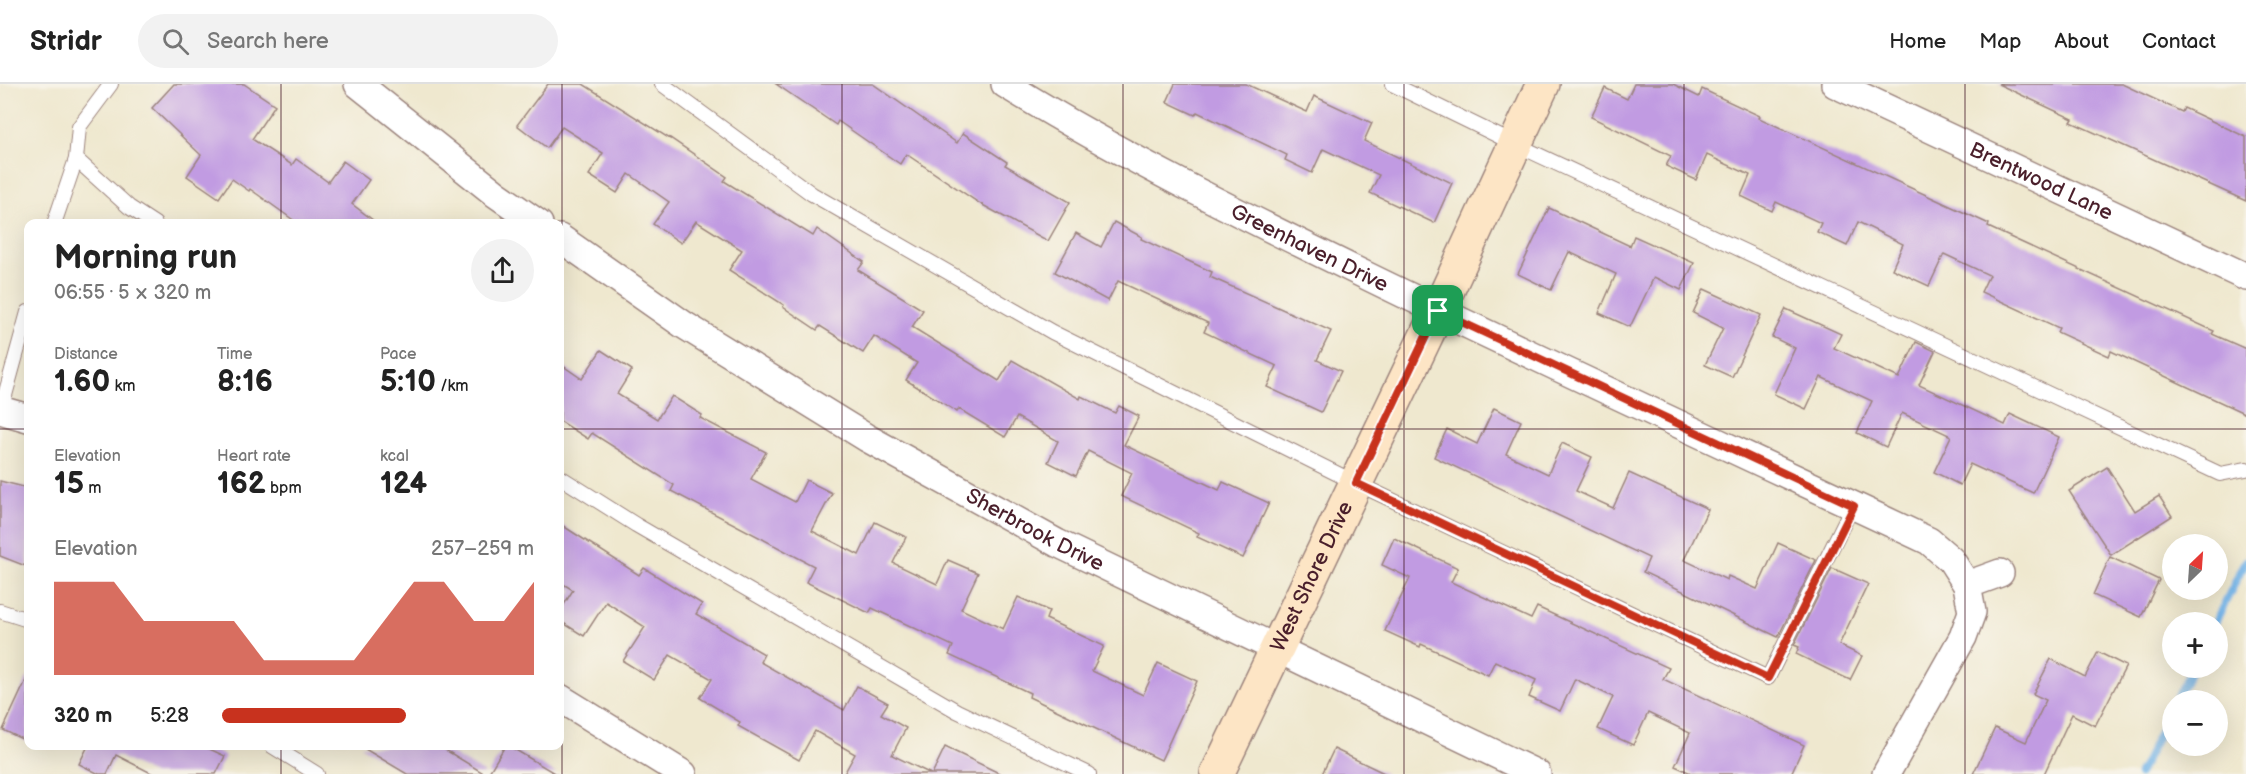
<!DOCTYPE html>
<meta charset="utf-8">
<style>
body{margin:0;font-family:"Balsamiq Sans",sans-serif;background:#f2f2f2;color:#222;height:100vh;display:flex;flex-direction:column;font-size:22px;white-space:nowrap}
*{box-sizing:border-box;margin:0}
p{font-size:20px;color:#767676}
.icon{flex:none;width:33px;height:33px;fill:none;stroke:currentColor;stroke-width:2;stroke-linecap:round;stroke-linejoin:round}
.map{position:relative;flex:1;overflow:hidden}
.side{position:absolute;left:24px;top:135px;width:540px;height:531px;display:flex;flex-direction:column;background:#fff;border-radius:12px;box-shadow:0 6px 24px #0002}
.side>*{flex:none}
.needle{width:39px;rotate:25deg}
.tools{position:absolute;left:2162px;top:450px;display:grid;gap:12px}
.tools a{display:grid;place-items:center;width:66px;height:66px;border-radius:50%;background:#fff;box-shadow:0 6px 24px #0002;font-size:30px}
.pin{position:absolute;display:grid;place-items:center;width:51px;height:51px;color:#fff;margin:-26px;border-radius:12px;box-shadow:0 3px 9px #0006}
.round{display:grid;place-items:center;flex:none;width:63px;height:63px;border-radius:32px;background:#f2f2f2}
.headline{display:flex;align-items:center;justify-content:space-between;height:102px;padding:0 30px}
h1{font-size:33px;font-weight:600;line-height:45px}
.stats{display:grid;grid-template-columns:repeat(3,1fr);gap:9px;height:102px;padding:6px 30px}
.stats div{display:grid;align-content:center}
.stats b{font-size:30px;font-weight:600}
.stats small{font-size:16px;font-weight:400}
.stats p{font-size:16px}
.chart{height:168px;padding:12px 30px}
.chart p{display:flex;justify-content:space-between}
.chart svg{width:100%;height:108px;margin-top:6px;fill:#c8321e;opacity:.7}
ul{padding:0 30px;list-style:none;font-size:20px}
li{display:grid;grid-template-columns:96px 72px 1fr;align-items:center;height:45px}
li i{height:15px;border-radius:8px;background:#c8321e}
header{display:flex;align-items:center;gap:36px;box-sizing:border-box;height:84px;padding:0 30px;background:#fff;border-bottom:2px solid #e0e0e0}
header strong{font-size:28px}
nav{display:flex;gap:33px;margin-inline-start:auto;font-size:21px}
.search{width:420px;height:54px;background:#f2f2f2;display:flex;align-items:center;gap:15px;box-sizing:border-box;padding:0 21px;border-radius:33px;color:#767676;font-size:22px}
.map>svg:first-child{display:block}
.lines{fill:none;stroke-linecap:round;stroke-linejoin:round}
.stream{stroke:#76b6ea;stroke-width:8}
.building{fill:#c19be2}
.lane-casing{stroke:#9c847d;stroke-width:16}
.street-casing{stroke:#9c847d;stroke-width:30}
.secondary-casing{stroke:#9c847d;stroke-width:36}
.lane{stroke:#fff;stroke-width:14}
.street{stroke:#fff;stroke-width:27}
.secondary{stroke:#fde5c5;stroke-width:33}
.route-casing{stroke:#fff;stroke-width:12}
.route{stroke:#c8321e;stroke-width:8}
.grid{fill:none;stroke:#4a1f2b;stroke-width:1.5;stroke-opacity:0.55}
.labels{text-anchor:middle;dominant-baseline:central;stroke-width:6;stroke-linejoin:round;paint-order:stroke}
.street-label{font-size:21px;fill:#4a1f2b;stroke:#f7f3e8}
</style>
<header>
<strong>Stridr</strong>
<div class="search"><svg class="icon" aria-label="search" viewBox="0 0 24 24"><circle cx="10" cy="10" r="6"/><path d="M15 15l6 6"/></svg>Search here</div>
<nav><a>Home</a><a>Map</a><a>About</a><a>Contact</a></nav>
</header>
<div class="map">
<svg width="2246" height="690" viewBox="0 0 2246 690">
<rect width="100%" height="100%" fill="#f7f3e8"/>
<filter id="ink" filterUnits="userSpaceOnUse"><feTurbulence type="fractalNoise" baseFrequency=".0167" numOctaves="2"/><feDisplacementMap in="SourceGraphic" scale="12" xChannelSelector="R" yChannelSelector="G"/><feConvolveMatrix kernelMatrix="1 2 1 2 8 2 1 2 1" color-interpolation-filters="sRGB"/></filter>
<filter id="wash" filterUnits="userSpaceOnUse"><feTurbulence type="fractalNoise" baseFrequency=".008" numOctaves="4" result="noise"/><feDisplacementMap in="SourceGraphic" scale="24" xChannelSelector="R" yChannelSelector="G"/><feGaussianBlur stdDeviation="1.35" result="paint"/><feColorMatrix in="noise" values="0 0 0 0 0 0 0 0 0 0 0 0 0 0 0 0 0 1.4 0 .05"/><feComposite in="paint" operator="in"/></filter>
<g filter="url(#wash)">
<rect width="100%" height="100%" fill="#efe8cf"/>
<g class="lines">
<g class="stream">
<polyline points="2215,538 2246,477"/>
<polyline points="2176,616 2192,584"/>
<polyline points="2139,690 2172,624"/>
</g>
</g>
<g id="blocks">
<g class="building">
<polygon points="174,0 244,0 275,21 252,55 292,81 296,75 328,98 343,77 369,96 352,120 378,140 299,140 250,105 249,107 232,95 219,114 187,92 201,71 152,24"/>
<polygon points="548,0 583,0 670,55 670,54 727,93 724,97 813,152 817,145 864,178 858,186 923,226 912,243 999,297 1012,276 1080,315 1081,312 1115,329 1119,322 1139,332 1124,361 1219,406 1223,398 1269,419 1243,474 1197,453 1199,449 1121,412 1132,389 1088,367 1076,392 1048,378 1058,357 1017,333 1005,353 959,325 957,328 906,296 917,279 874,252 863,269 820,242 817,246 783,223 784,221 729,186 742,166 696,137 681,159 653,140 669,118 629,90 617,109 589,91 603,69 562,43 547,64 517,41"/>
<polygon points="776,0 873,0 957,59 963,49 1007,78 1005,81 1070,118 1048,157 979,119 906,70 900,80 838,37 836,41"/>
<polygon points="1175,0 1246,0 1307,28 1314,12 1372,39 1364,57 1452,99 1434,139 1370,109 1379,91 1323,65 1312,89 1285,76 1287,71 1197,28 1195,31 1167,18"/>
<polygon points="1634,0 1673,0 1699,13 1702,5 1760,32 1759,34 1989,140 1988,143 2214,247 2212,250 2246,265 2246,330 2111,267 2109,272 2057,248 2059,244 1981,208 1989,191 1944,170 1929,202 1892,185 1903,160 1858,138 1847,162 1817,148 1821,139 1776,118 1772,127 1741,112 1750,91 1707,71 1696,96 1666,82 1671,72 1591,33 1605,4 1627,15"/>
<polygon points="1998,0 2122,0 2182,28 2184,24 2246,53 2246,117 2071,38 2073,35"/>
<polygon points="1549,124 1630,162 1634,152 1694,179 1681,206 1654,193 1630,243 1599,229 1616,190 1569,168 1551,206 1518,190"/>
<polygon points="1114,138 1142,153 1141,155 1212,188 1210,193 1331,247 1317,276 1341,287 1321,328 1267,303 1277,282 1204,248 1208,239 1118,197 1108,217 1055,188 1076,149 1101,163"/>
<polygon points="1704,205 1761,231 1732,293 1705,281 1723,244 1693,229"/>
<polygon points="1786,225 1841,250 1834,264 1899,294 1916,258 1935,267 1919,301 2005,341 2010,330 2059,353 2033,409 1970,380 1960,401 1934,388 1951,352 1902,329 1886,363 1857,349 1872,317 1821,293 1806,325 1774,310 1795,264 1772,253"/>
<polygon points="601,266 632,286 617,310 657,335 672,312 702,331 700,334 766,368 751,395 795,418 806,396 832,409 812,447 859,471 875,438 906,453 893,479 937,500 948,476 978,489 961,525 1003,545 1018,513 1049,527 1046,535 1104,562 1092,587 1143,611 1158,579 1197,597 1161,676 1029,613 1030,609 949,571 953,562 872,524 869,529 806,498 814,482 671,407 674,401 592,349 588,355 560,337 560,280 582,295"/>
<polygon points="1494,324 1521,337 1506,370 1548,390 1562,359 1592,373 1576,407 1613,424 1629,389 1708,425 1684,476 1727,496 1728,492 1757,505 1778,459 1816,476 1778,553 1643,488 1649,474 1434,373 1447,345 1477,360"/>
<polygon points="2107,383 2135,427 2159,412 2172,432 2111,471 2069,407"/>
<polygon points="0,397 28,404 28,483 0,472"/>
<polygon points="560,440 639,491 644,484 702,520 696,530 764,570 760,578 844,626 857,602 888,619 881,630 906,644 892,671 931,690 844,690 855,670 815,647 799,676 738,642 740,638 700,614 712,595 670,571 654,596 623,577 645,543 606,518 584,552 560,537 560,527 573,506 560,498"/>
<polygon points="1394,454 1458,484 1451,498 1531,535 1537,523 1669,584 1663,595 1804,661 1791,690 1693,690 1675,682 1690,649 1648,629 1633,661 1598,645 1613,613 1575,595 1560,627 1529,613 1536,596 1495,577 1488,591 1421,560 1420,563 1385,547 1410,494 1382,481"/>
<polygon points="2110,473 2159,496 2141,533 2093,511"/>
<polygon points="1832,484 1868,500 1839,561 1862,572 1850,596 1796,570 1799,563 1794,561"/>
<polygon points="2098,568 2126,582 2095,642 2072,630 2044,690 1973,690 1995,644 2026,658 2046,616 2033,610 2051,575 2085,593"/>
<polygon points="28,592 28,658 3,646"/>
<polygon points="88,662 203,662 225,672 216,690 153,690 116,671 107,690 99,690 79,680"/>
<polygon points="360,662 439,662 485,690 407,690"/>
<polygon points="505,662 509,662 556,690 488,690"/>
<polygon points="945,663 1001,690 932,690"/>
<polygon points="1334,665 1386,690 1322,690"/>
</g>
</g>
</g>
<g filter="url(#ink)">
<use href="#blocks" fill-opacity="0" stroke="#9c847d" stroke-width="1.5"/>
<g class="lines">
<g class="lane-casing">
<g id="lane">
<polyline points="111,0 79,43 76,75 129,123 155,140"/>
<polyline points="662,0 812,110 1052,248 1356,399 1768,594 1853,421"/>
<polyline points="1392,0 1515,60 2220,390 2246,385"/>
<polyline points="54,140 76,75"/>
<polyline points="1,326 28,228"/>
<polyline points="560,393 636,441 957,627 1089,690"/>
<polyline points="0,527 28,536"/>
<polyline points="272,662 317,690"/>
</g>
</g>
<g class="street-casing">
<g id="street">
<polyline points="358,0 496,110 539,140"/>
<path id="s1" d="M1005 0C1121 72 1244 132 1367 192 1553 283 1742 369 1929 457L1951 476 1967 501"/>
<path id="s2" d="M1835 0 2246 193"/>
<path id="s3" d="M560 154 684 241 867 354 1057 459 1537 690"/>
<polyline points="0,326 28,334"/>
<polyline points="560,614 683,690"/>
<polyline points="1886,690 1963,553 1972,528 1967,501 2000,489"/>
</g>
</g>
<g class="secondary-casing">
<g id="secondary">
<path id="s4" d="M1217 690 1438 227 1543 0"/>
</g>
</g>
<use href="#lane" class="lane"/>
<use href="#street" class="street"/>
<use href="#secondary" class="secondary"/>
</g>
</g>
<g class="lines" filter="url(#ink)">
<g class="route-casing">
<polygon id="route" points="1438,227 1854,422 1768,594 1356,399"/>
</g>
<use href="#route" class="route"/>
</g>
<path class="grid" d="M281 0V140M562 0V690M842 0V690M1123 0V690M1404 0V690M1684 0V690M1965 0V690M0 345H28M560 345H2246M281 662V690"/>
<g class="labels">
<g class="street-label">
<text stroke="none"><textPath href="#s2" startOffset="228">Brentwood Lane</textPath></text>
<text stroke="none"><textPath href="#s1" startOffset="346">Greenhaven Drive</textPath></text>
<text stroke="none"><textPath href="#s3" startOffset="558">Sherbrook Drive</textPath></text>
<text stroke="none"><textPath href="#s4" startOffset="219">West Shore Drive</textPath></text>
</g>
</g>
</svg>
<div class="tools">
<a><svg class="needle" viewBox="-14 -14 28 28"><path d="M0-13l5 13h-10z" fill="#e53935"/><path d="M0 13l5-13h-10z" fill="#767676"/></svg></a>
<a>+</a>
<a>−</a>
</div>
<div class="pin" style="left:1438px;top:227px;background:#1e9e55"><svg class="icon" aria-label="arrive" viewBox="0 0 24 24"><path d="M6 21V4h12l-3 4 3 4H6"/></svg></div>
<section class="side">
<div class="headline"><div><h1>Morning run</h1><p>06:55 · 5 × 320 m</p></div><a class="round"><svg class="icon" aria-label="share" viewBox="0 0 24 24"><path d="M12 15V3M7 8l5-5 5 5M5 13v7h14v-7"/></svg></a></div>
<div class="stats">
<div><p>Distance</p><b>1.60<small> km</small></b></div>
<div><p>Time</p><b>8:16</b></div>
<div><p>Pace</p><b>5:10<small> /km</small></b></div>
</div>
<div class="stats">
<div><p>Elevation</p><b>15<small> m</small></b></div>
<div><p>Heart rate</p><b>162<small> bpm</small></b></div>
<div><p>kcal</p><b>124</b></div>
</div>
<div class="chart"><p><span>Elevation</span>257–259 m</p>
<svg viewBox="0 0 160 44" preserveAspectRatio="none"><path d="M0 44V6L10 6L20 6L30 22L40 22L50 22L60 22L70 38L80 38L90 38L100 38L110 22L120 6L130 6L140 22L150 22L160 6V44z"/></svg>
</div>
<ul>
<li><b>320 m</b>5:28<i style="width:59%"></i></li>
</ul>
</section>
</div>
